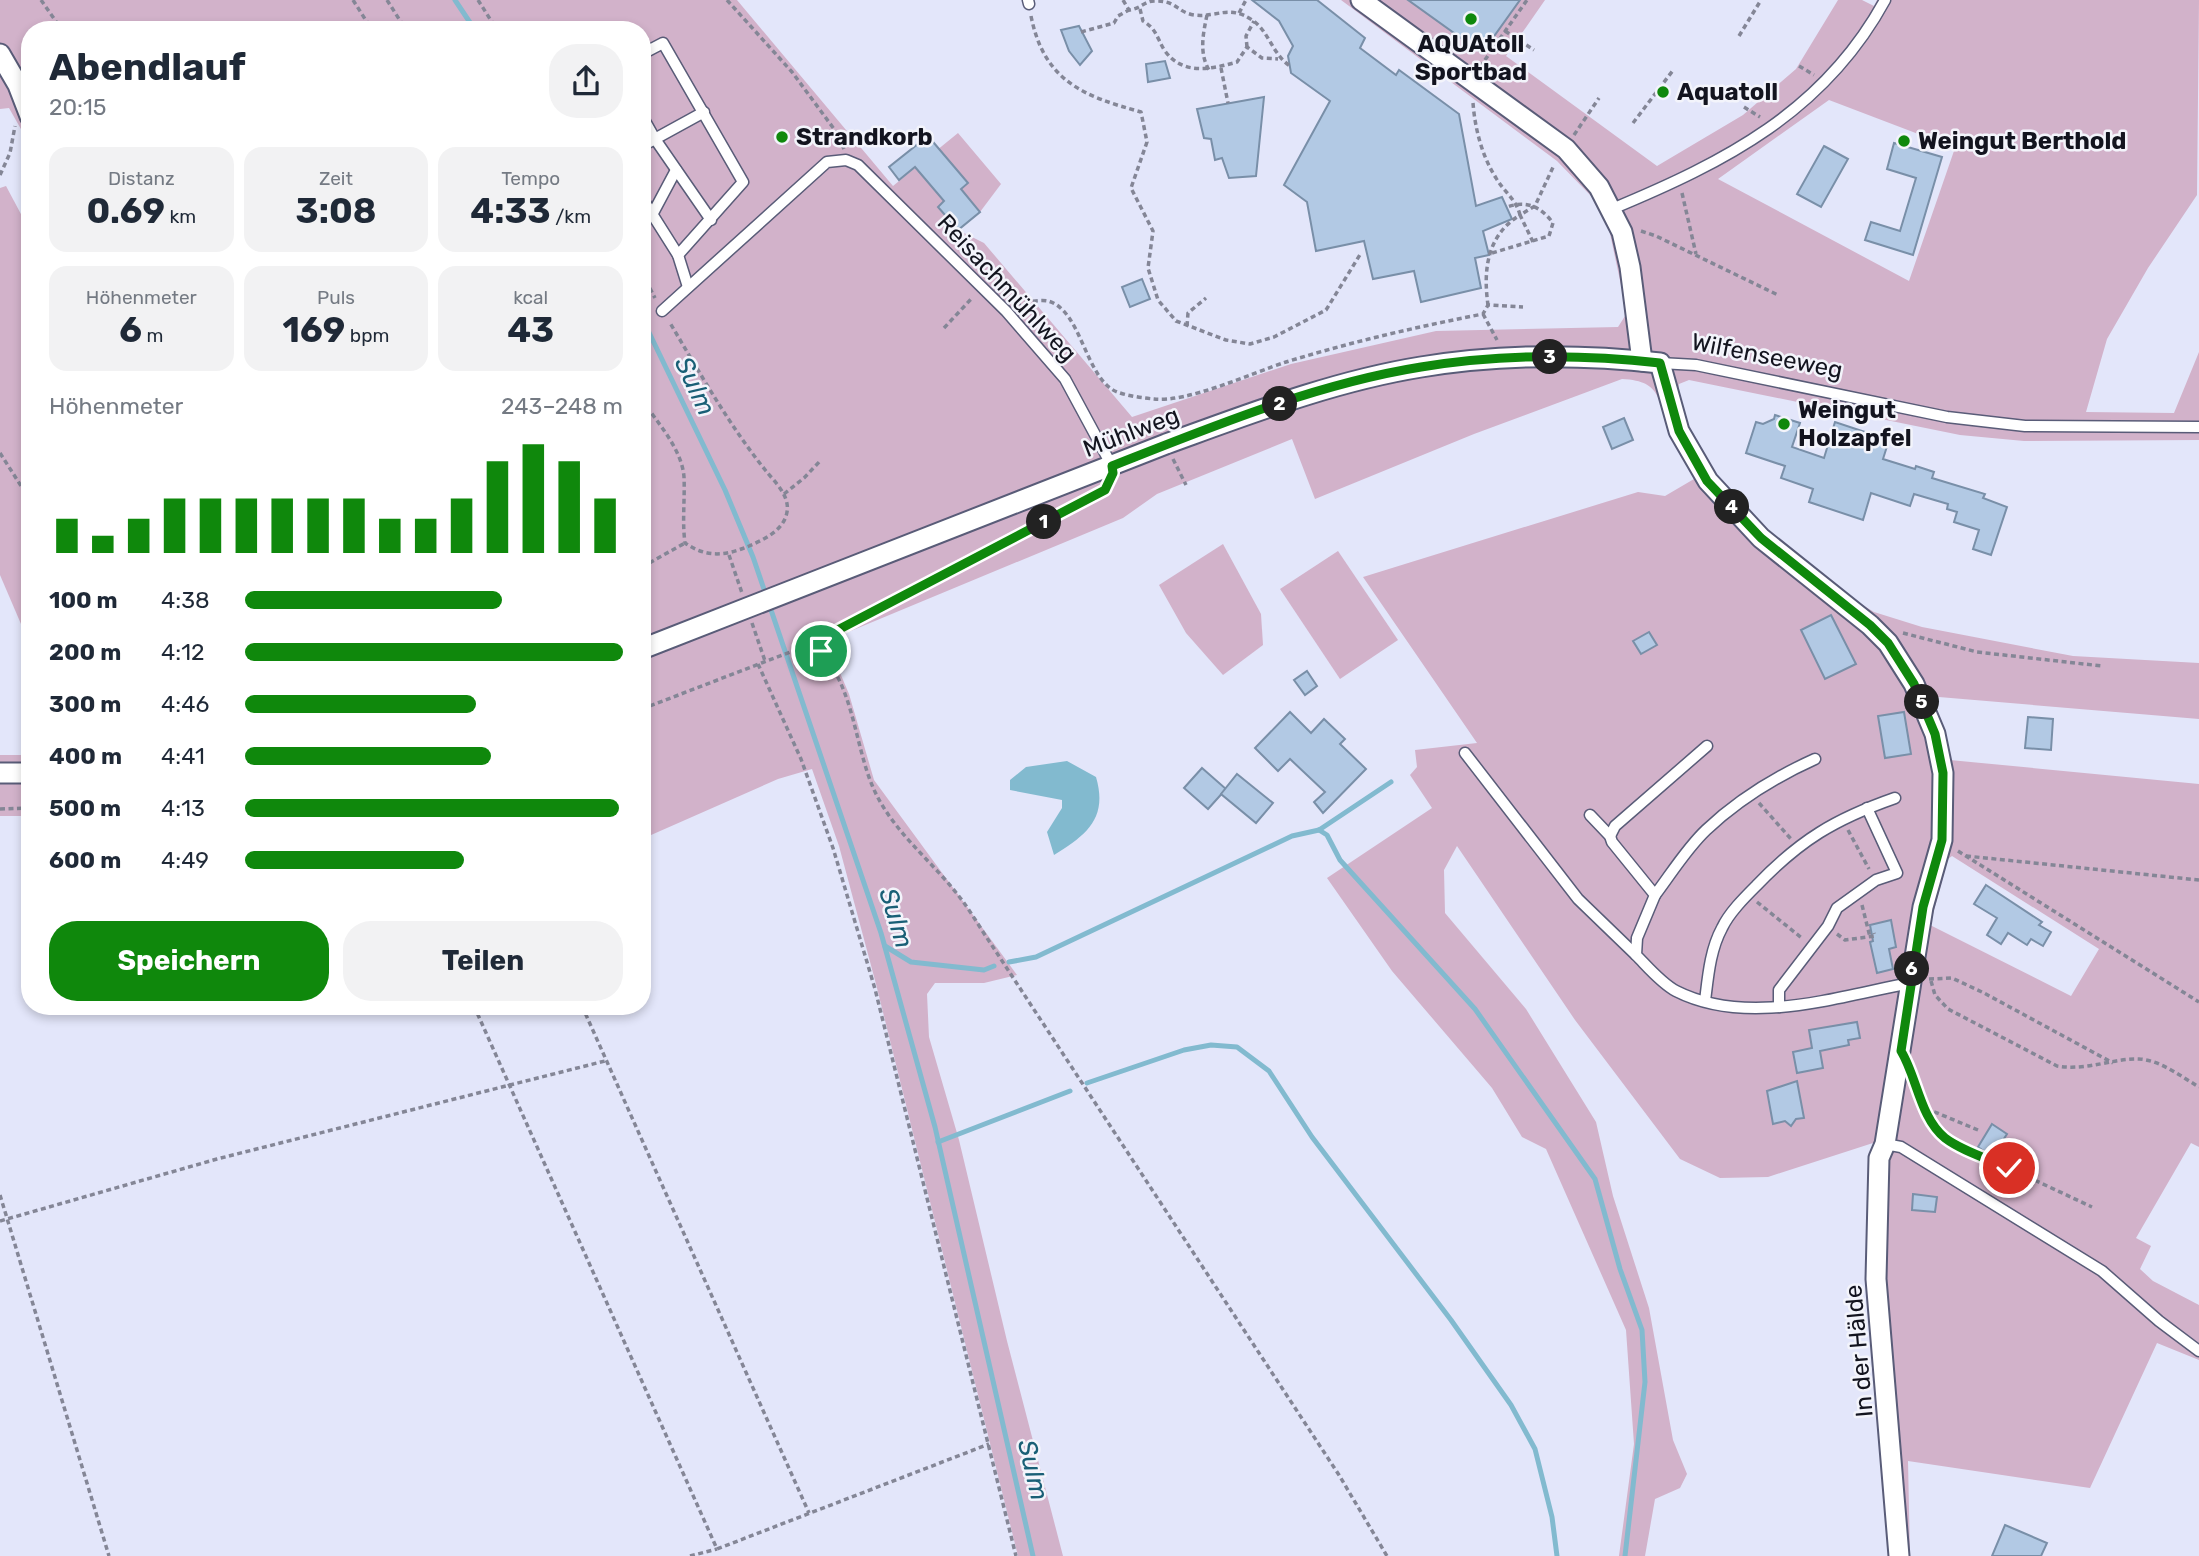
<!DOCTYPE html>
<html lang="de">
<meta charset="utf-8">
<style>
body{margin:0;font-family:Rubik,sans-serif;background:#f2f2f3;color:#1f2937;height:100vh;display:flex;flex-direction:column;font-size:26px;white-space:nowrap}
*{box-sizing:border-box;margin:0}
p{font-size:23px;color:#747a83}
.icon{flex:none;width:38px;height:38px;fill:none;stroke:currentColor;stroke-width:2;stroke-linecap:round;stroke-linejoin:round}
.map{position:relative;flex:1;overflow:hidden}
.drawer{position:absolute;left:21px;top:21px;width:630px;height:994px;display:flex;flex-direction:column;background:#fff;border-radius:28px;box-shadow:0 4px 10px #0003}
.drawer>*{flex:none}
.pin{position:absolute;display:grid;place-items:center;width:60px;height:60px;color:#fff;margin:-30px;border:4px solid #fff;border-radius:50%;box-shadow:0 2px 7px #0007}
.km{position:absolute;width:35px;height:35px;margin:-18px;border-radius:50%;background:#222;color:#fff;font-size:19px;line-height:35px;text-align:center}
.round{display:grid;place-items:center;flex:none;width:74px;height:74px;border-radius:28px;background:#f2f2f3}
.summary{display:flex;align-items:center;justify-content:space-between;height:119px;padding:0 28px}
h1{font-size:38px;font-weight:700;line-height:52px}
.stats{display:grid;grid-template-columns:repeat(3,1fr);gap:10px;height:119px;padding:7px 28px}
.stats div{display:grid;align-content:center;border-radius:18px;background:#f2f2f3;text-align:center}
.stats b{font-size:35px;font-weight:700}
.stats small{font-size:19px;font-weight:400}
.stats p{font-size:19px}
.chart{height:196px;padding:14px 28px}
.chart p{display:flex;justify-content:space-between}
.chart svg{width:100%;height:126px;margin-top:7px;stroke:#0f880c;stroke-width:6}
.primary-button{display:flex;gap:14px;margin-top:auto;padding:14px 28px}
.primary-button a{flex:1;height:80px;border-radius:28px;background:#0f880c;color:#fff;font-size:28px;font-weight:700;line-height:80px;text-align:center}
.primary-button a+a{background:#f2f2f3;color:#1f2937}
ul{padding:0 28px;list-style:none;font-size:23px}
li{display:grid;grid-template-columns:112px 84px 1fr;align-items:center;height:52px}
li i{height:18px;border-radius:9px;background:#0f880c}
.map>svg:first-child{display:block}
.green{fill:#d2b2ca;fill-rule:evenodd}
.water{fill:#82bacf}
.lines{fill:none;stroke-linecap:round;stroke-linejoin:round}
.stream{stroke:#82bacf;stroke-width:5}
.building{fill:#b2c9e4;stroke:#798fa8;stroke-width:2}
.lane-casing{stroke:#595c78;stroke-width:13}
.street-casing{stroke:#595c78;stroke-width:23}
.path{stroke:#848696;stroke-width:3.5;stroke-dasharray:5 3.5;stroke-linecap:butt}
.lane{stroke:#fff;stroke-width:10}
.street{stroke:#fff;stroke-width:19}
.route-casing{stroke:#fff;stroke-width:14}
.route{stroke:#0f880c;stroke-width:9}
.poi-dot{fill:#0f880c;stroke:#f3f4fb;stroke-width:2.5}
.labels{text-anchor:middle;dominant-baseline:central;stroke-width:5;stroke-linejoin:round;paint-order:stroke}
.poi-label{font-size:24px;font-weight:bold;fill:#13141f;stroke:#f3f4fb;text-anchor:start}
.street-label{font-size:24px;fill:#13141f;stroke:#f3f4fb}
.water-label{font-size:26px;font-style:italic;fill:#195f76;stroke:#f3f4fb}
</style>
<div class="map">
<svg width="2199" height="1556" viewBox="0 0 2199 1556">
<rect width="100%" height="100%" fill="#e3e6fa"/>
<g class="green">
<path d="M0 0H737L893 186 958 133 1001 184 980 212 958 230 984 243 1132 417 1291 364 1436 331 1618 327 1627 313 1609 229 1592 197 1557 161 1341 0H1545L1506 56 1657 166 1743 115 1796 69 1838 0H1862L1874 6 1877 0H2199L2197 195 2148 268 2107 339 2086 412 2174 413 2199 352V440L2024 441 1960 435 1689 380 1679 384 1678 395 1683 419 1715 479 1765 533 1840 591 1874 612 1922 627 2073 656 2199 663V719L1927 696 1949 748 1950 760 2199 784V1147L2191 1143 2136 1238 2151 1246 2140 1269 2153 1281 2199 1305V1360L2157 1343 2090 1488 1908 1461 1910 1556H1892L1873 1143 1768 1177 1720 1178 1680 1159 1575 1020 1457 846 1444 870 1445 913 1526 1009 1596 1122 1613 1196 1649 1308 1673 1440 1687 1474 1680 1488 1655 1499 1645 1556H1619L1634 1444 1626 1330 1546 1149 1522 1137 1492 1088 1392 971 1327 878 1432 808 1410 775 1417 767 1415 750 1477 743 1363 577 1638 492 1665 496 1694 479C1687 464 1676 450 1670 435 1657 403 1665 381 1622 379L1474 434 1315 499 1292 439 1157 494 1123 518 834 638 829 647 849 694 874 780 1017 975 984 983H935L927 994 929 1037 959 1140 1007 1341 1063 1556H1018L876 984 839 846 812 769 778 779 642 839V30H30V145L9 108 0 109ZM1829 100 1955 148 1909 281 1718 179ZM1952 856 2099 949 2071 996 1930 925 1948 859Z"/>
<polygon points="6,186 30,231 30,645 0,575 0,188"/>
<polygon points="1223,544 1261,614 1263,645 1223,675 1186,633 1159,585"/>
<polygon points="1338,551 1398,640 1340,679 1280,589"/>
<rect x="0" y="755" width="30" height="61"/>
</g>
<path class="water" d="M1067 761 1096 777C1108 818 1087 835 1054 855L1047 832 1062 808V800L1010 790V780L1026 767Z"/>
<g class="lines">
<g class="stream">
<polyline points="455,0 475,30"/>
<polyline points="642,318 725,490 753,557 881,933 935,1127 1033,1556"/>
<polyline points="1319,830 1327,835 1340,860 1475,1009 1595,1179 1620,1269 1642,1330 1645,1382 1625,1556"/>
<polyline points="885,946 911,962 984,970 994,966"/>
<polyline points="1009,962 1036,957 1292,836 1319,830 1391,782"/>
<polyline points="1087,1083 1184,1050 1211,1045 1237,1047 1269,1071 1312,1137 1451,1320 1511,1405 1535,1449 1552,1517 1557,1556"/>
<polyline points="938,1142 1070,1091"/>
</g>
</g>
<g class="building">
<polygon points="1252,0 1317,0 1365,38 1360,48 1396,75 1399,70 1459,114 1476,206 1502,197 1512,219 1483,231 1489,255 1475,258 1481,288 1421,302 1414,271 1373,279 1364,241 1316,251 1307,202 1284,185 1330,101 1291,73 1288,56 1293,46 1279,21"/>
<polygon points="1408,0 1520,0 1482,53"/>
<polygon points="1079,26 1092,51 1080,65 1069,51 1061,30"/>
<polygon points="1165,61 1170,78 1148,82 1146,64"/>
<polygon points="1264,97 1256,176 1229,178 1222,158 1215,160 1211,139 1204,138 1197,109"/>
<polygon points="928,136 968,183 961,189 980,212 958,230 938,207 944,201 915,167 899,180 889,167"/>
<polygon points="1894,143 1942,157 1913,255 1865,240 1871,222 1900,231 1916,178 1887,169"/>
<polygon points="1824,146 1848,159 1821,207 1797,194"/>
<polygon points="1142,279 1150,299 1130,307 1122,287"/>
<polygon points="1775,415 1800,423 1792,447 1824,458 1835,422 1889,440 1883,459 1915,469 1916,466 1934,472 1932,478 1985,494 1983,498 2007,507 1991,555 1973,549 1979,530 1954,522 1957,512 1947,509 1948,504 1914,494 1910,506 1871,493 1863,520 1809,502 1813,489 1781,478 1785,466 1746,453 1756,422 1763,424 1774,419"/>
<polygon points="1624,418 1633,440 1612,449 1603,427"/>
<polygon points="1831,615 1856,664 1825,679 1801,630"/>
<polygon points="1649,632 1657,645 1641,654 1633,641"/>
<polygon points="1307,671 1317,686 1305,695 1294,680"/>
<polygon points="1290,712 1311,733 1324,719 1345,739 1340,744 1366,769 1323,813 1314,802 1325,792 1290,759 1278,771 1255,748"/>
<polygon points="1904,712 1911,754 1885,758 1878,716"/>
<polygon points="2028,717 2053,719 2051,750 2025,748"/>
<polygon points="1202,768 1226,789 1208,809 1184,788"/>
<polygon points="1237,774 1273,803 1256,823 1221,794"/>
<polygon points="1986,885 2042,922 2039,925 2051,932 2043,946 2031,939 2027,945 2008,933 2001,944 1987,935 1997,918 1974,904"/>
<polygon points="1891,920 1896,947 1889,949 1893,969 1877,973 1870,942 1873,941 1870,925"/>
<polygon points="1857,1022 1860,1038 1848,1040 1849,1045 1820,1051 1823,1068 1797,1073 1793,1052 1812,1048 1809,1030"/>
<polygon points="1797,1081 1804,1118 1796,1119 1791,1126 1785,1121 1773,1124 1767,1091"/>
<polygon points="1992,1124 2007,1134 1992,1157 1978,1147"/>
<polygon points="1913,1194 1937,1197 1935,1212 1912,1210"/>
<polygon points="2005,1525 2047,1543 2041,1556 1992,1556"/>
</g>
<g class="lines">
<g class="lane-casing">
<g id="lane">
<polyline points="1028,0 1029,4"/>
<polyline points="642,54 663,43 743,182 678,255"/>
<polyline points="642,116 655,139 711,220"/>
<polyline points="642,146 704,112"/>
<polyline points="642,198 678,255 688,287"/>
<path d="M1612 209C1725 162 1824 112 1885 0"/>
<polyline points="652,215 676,170"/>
<polyline points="662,311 827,162 846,160 858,165 1006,311 1065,379 1112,466"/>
<polyline points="1660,363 1696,365 1947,417 2025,426 2199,427"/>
<polyline points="1465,753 1578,899 1636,955"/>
<path d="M1590 815 1610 836 1612 842 1655 895 1637 938 1636 955C1647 966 1661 983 1676 991 1747 1027 1836 997 1910 983"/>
<polyline points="1610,836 1615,826 1707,746"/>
<path d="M1655 895C1671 874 1686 849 1706 830 1738 800 1775 777 1815 759"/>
<path d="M1705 1001C1708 977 1710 950 1722 928 1729 913 1744 898 1756 886 1800 840 1835 819 1895 798"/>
<polyline points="1779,1007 1779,990 1828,926 1837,908 1876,880 1897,873 1867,808"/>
<polyline points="1885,1144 1901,1147 2102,1271 2159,1321 2199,1351"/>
</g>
</g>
<g class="street-casing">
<g id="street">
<polyline points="1361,0 1566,149 1599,187 1622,232 1630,267 1642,361"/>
<polyline points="0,54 18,85 30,116"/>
<path d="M642 649 1166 444C1249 414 1334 381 1421 367 1500 354 1581 354 1660 363L1679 431 1708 481 1761 538 1870 625 1888 643 1914 684 1935 734 1943 773 1942 840 1923 907 1885 1144 1879 1158 1876 1279 1899 1556"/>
<polyline points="0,773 30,773"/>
</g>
</g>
<g class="path">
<polyline points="41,0 62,30"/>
<polyline points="353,0 372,30"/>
<polyline points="387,0 406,30"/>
<polyline points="478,0 497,30"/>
<polyline points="727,0 792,72 837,133 844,149"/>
<path d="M1123 0 1129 10C1140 9 1145 1 1154 1 1177 0 1176 12 1194 15 1216 18 1229 4 1252 20 1269 31 1272 54 1290 66"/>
<path d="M1140 9 1143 21C1157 29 1157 39 1165 51 1183 76 1212 69 1237 62L1247 47 1262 58 1278 59"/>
<polyline points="1239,13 1246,0"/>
<path d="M1207 15C1203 34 1199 53 1209 70"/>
<path d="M1031 16C1044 81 1083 96 1141 112L1147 142 1131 188 1153 231 1148 268 1158 300 1176 321 1226 340 1250 344 1274 337 1326 310 1361 253"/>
<polyline points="1505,31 1534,50"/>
<polyline points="1081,32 1114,23 1118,16 1129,10"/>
<polyline points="1739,36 1761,0"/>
<polyline points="1247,47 1246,36 1254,21"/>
<polyline points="1799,66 1814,75"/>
<polyline points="1480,67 1527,0"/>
<polyline points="1221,68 1228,103"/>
<path d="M1473 103C1475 129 1482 156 1496 178 1504 192 1516 199 1520 215 1487 235 1483 270 1488 305"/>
<polyline points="1744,107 1760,117"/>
<polyline points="1633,123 1674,69"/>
<polyline points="1574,135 1599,98"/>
<polyline points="0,175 10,153 15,126"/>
<polyline points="1682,193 1696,254"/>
<polyline points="1641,231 1656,236 1778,295"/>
<polyline points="1533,242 1520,215 1535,206 1554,165"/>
<path d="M1492 253 1549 236 1553 223C1541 207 1527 200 1507 207"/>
<polyline points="642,273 655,298"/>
<path d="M1016 304C1025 303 1039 299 1048 301 1082 310 1085 379 1117 392 1128 396 1143 398 1154 399 1187 403 1252 373 1286 362 1351 342 1416 327 1483 314L1488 305 1523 307"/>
<polyline points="1483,314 1497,340"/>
<polyline points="1187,326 1188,313 1206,298"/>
<polyline points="944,328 973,297"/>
<path d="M642 400C657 422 682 449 684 477 685 499 682 521 685 543 707 558 725 556 749 546 765 539 784 530 787 512 790 496 775 482 766 471 729 425 700 373 670 323"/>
<polyline points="0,453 30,500"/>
<polyline points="1173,459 1186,485"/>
<polyline points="784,494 804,478 821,460"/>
<polyline points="729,555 742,593"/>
<polyline points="642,567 685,543"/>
<polyline points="752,623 765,661"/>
<polyline points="1903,633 1977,652 2102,666"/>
<path d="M811 644C853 676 853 739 872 785 890 829 929 858 958 895 970 910 980 928 991 944L1339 1475 1387 1556"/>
<polyline points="758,664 801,759 833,848 875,989 1016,1556"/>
<polyline points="642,709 811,644 1107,487"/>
<polyline points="1759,803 1791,839"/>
<polyline points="0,809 30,808"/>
<polyline points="1848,830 1869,869"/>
<polyline points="1958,851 2199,1002"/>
<polyline points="1966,856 2199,880"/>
<polyline points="1757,902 1803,939"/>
<polyline points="1862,905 1870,937"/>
<polyline points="1837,934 1845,940 1875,936 1874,933"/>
<polyline points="1929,979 1952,978 1984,993 2113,1063"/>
<path d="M1931 981 1935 995 1948 1009 2057 1066C2088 1071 2113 1058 2139 1059 2160 1060 2182 1077 2199 1087"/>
<polyline points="474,1006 717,1549 989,1444"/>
<polyline points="582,1006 809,1513"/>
<polyline points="1915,1077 1925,1108 1978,1130"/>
<polyline points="1925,1108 1932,1124 1945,1138 2092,1207"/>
<polyline points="0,1195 109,1556"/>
<polyline points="0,1221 217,1159 605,1061"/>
<polyline points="690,1556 717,1549"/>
</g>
<use href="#lane" class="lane"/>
<use href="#street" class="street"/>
</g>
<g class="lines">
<g class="route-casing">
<path id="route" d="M821 651 811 644 1105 490 1113 473 1112 466C1211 427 1315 384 1421 367 1500 354 1581 354 1660 363L1679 431 1707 481 1761 538 1870 625 1888 643 1914 684 1935 734 1943 773 1942 840 1923 907 1901 1051C1917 1077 1920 1118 1945 1138 1962 1151 1989 1159 2009 1168"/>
</g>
<use href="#route" class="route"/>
</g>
<g class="poi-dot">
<circle cx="1471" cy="19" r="7"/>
<circle cx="1663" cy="92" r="7"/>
<circle cx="782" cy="137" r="7"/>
<circle cx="1904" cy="141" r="7"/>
<circle cx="1784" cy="424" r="7"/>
</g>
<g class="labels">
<g class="poi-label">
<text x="1471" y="44" text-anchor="middle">AQUAtoll<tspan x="1471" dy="28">Sportbad</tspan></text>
<text x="1677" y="92">Aquatoll</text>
<text x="796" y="137">Strandkorb</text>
<text x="1918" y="141">Weingut Berthold</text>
<text x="1798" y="410">Weingut<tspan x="1798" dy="28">Holzapfel</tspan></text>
</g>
<g class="street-label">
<text transform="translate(1007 288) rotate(47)">Reisachmühlweg</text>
<text transform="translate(1767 356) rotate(11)">Wilfenseeweg</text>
<text transform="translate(1131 432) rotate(-21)">Mühlweg</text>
<text transform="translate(1859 1351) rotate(-95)">In der Hälde</text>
</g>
<g class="water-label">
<text transform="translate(695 386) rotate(65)">Sulm</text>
<text transform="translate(896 918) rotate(73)">Sulm</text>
<text transform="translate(1033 1470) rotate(77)">Sulm</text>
</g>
</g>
</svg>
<div class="pin" style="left:821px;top:651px;background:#1e9e55"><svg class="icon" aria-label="arrive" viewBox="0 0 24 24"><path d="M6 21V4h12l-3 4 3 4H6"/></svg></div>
<div class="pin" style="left:2009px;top:1168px;background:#d93025"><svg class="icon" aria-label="check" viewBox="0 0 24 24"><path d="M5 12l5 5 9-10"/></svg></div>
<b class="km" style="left:1044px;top:522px">1</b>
<b class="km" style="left:1280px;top:404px">2</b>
<b class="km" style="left:1550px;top:357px">3</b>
<b class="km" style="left:1732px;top:507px">4</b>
<b class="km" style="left:1922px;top:702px">5</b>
<b class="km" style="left:1912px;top:969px">6</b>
<section class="drawer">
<div class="summary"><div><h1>Abendlauf</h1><p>20:15</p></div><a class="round"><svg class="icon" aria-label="share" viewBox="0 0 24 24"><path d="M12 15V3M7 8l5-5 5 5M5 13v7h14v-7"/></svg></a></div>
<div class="stats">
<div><p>Distanz</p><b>0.69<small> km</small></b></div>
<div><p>Zeit</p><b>3:08</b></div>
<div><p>Tempo</p><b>4:33<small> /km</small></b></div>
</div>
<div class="stats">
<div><p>Höhenmeter</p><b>6<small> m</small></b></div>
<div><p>Puls</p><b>169<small> bpm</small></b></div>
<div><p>kcal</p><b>43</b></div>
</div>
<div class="chart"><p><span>Höhenmeter</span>243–248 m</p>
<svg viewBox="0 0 160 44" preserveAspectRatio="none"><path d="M5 44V32M15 44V38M25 44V32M35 44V25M45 44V25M55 44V25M65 44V25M75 44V25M85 44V25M95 44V32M105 44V32M115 44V25M125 44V12M135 44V6M145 44V12M155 44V25"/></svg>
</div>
<ul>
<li><b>100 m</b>4:38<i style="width:68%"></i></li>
<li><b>200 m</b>4:12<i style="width:100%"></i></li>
<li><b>300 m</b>4:46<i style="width:61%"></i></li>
<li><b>400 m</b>4:41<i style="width:65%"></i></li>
<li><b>500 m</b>4:13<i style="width:99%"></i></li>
<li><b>600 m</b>4:49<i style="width:58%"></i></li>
</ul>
<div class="primary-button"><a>Speichern</a><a>Teilen</a></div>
</section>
</div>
